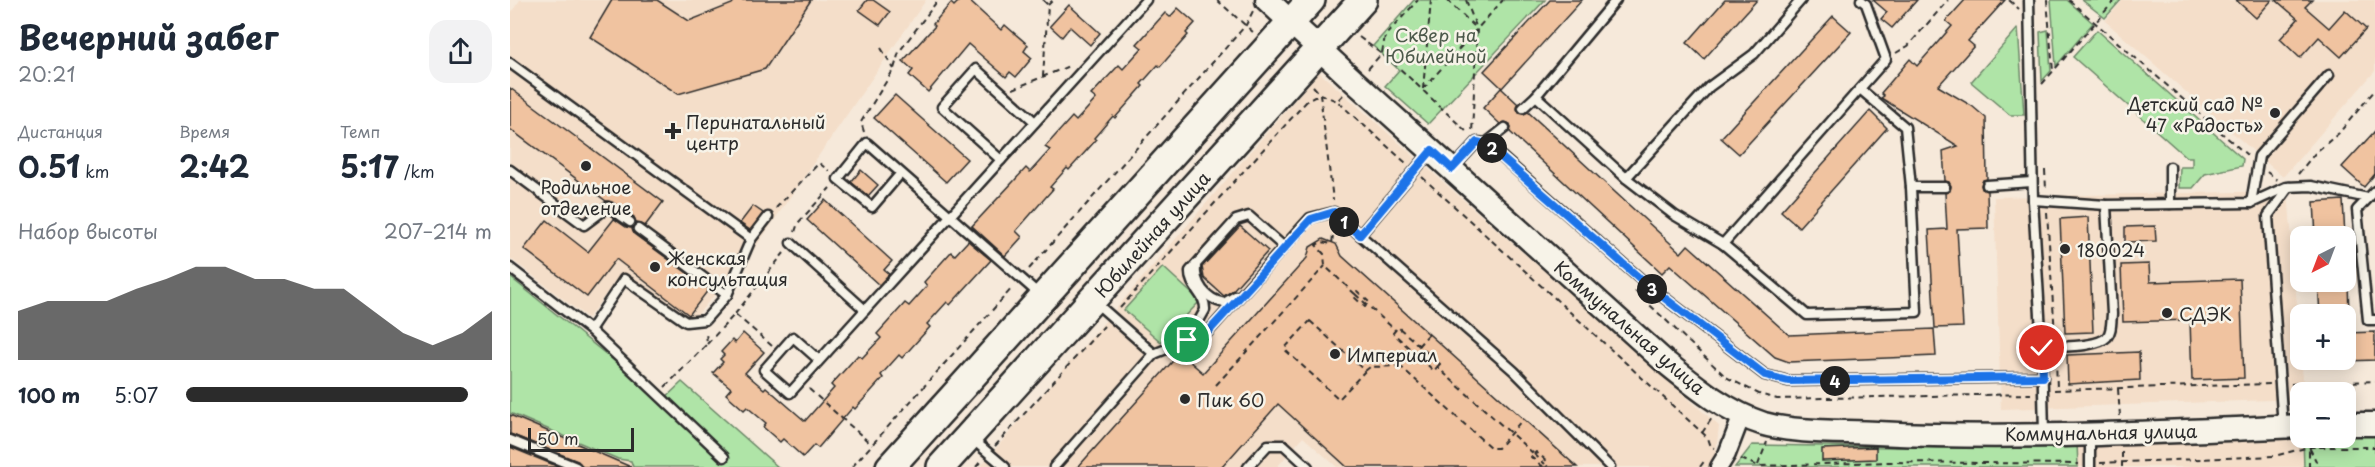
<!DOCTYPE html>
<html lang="ru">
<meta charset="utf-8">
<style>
body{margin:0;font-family:"Playpen Sans",sans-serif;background:#f2f2f3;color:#1f2937;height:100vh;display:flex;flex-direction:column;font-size:22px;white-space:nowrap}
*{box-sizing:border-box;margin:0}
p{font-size:20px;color:#747a83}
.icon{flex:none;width:33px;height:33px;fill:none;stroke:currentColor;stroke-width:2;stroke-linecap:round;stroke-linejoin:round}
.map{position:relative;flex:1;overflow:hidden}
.drawer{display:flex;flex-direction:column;background:#fff;width:510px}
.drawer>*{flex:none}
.needle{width:39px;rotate:222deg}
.fabs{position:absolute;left:1780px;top:226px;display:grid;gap:12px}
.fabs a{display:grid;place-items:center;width:66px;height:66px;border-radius:12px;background:#fff;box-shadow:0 3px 15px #0003;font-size:30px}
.scale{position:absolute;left:18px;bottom:15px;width:106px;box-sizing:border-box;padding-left:6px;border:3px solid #2b2b2b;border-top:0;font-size:16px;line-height:21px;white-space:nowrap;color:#2b2b2b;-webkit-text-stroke:4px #f7f3e8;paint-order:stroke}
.pin{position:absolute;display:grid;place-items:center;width:51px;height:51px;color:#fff;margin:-26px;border:3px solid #fff;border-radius:50%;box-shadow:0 2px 6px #0007}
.km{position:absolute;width:30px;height:30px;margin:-15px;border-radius:50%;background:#222;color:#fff;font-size:16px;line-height:30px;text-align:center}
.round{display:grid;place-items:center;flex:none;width:63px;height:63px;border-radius:18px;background:#f2f2f3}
.head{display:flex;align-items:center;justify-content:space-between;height:102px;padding:0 18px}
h1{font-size:33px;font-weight:700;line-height:45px}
.figures{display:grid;grid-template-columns:repeat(3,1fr);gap:9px;height:102px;padding:6px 18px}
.figures div{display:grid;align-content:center}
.figures b{font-size:30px;font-weight:700}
.figures small{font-size:16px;font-weight:400}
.figures p{font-size:16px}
.chart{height:168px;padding:12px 18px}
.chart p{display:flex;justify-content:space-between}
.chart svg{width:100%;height:108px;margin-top:6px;fill:#2b2b2b;opacity:.7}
ul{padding:0 18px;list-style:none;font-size:20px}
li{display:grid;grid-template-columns:96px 72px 1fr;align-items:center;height:45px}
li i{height:15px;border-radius:8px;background:#2b2b2b}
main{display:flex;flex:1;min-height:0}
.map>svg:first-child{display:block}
.built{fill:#f4dec9}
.green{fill:#afe4a7;stroke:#6d8869;stroke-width:1.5}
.building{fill:#f0c3a0;stroke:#2b2b2b;stroke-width:1.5}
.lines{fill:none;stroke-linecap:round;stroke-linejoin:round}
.service-casing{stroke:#2b2b2b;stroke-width:13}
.minor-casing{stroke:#2b2b2b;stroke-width:21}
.secondary-casing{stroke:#2b2b2b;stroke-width:27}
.trunk-casing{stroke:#2b2b2b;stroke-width:32}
.path{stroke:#2b2b2b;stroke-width:2;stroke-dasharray:6 4.5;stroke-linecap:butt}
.service{stroke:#f7f3e8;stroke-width:8}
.minor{stroke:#f7f3e8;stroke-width:16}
.secondary{stroke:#f7f3e8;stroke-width:22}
.trunk{stroke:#f7f3e8;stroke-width:27}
.route-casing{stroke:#fff;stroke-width:12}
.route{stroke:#1a73e8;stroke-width:8}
.poi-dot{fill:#2b2b2b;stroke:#f7f3e8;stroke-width:2}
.labels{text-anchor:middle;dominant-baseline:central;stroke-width:5;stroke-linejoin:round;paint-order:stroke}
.park-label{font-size:18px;fill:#4c594a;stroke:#f7f3e8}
.poi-label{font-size:18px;fill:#2b2b2b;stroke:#f7f3e8;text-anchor:start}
.street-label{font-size:18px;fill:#2b2b2b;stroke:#f7f3e8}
</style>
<main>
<section class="drawer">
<div class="head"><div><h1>Вечерний забег</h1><p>20:21</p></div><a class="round"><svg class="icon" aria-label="share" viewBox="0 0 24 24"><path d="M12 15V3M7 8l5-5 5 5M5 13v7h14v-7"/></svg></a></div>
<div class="figures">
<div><p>Дистанция</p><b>0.51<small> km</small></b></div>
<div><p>Время</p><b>2:42</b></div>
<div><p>Темп</p><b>5:17<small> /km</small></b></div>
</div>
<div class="chart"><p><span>Набор высоты</span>207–214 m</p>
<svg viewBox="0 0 160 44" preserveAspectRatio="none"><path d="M0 44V24L10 20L20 20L30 20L40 15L50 11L60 6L70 6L80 11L90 11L100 15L110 15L120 24L130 33L140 38L150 33L160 24V44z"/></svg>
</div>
<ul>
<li><b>100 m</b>5:07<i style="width:92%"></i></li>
</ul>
</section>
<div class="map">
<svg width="1865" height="467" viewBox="0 0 1865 467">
<rect width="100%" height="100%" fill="#f6e9da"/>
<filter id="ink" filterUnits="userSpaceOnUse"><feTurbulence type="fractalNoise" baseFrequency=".0167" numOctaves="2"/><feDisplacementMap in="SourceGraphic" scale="12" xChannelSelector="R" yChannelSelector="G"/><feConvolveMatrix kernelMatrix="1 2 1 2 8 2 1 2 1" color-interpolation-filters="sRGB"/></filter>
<g filter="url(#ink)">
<g class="built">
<polygon points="10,0 416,0 245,248 175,329 107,279 78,318 0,258 0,14"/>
<polygon points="1613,0 1865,0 1865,71 1773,177 1595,21"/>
<polygon points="809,72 1209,426 1205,460 1199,467 827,467 793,437 767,467 470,467"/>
<polygon points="1778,191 1794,393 1791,393 1791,399 1491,409 1484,197"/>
<polygon points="0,413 108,459 121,461 123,467 0,467"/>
<polygon points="1791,437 1793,438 1794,467 1568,467 1567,443"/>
</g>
<g class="green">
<polygon points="904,0 1035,0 918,124 875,86 889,70 863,46"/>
<polygon points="1541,0 1557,0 1583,23 1546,66"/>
<polygon points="1572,0 1611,0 1595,18"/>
<polygon points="1508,28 1514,115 1500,115 1461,82"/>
<polygon points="1538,30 1541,71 1532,81 1530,32"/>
<polygon points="1587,30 1733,159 1732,166 1695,174 1683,188 1669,188 1670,167 1682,167 1682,157 1676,157 1563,57"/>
<polygon points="653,267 690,301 651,342 614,310"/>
<polygon points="0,277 153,400 172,382 268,467 123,467 121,461 108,459 0,413"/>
<polygon points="1836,436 1865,436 1865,467 1794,467 1793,438 1836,438"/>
<polygon points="1567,443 1568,467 1225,467 1242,445 1450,448"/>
</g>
<g class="building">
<polygon points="102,0 147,0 179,21 222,4 225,0 301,0 255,69 168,94 80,37"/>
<polygon points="357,0 363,0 380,12 370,25 349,10"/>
<polygon points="450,0 458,0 491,30 495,25 518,45 514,51 522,58 506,77 500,72 496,77 458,44 418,92 399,75 403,70 393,61 425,26 423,24 441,3 444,6"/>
<polygon points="1040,0 1072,0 992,88 974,71"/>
<polygon points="1215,0 1247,0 1194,59 1177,43"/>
<polygon points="1363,0 1407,0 1382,28 1371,19 1377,12"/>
<polygon points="1455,0 1495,0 1458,41 1464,46 1428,86 1462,106 1476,118 1477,179 1473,180 1471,185 1472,189 1477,191 1478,228 1447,229 1453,327 1425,328 1419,230 1437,229 1435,193 1440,191 1441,186 1439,182 1435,181 1433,151 1448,146 1371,98 1374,96 1371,93 1400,59 1407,66 1442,26 1436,21"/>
<polygon points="1726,0 1762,0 1746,18"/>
<polygon points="1766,0 1802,0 1795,7 1819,28 1835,10 1856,29 1831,57 1809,37 1790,58 1770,39 1788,19"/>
<polygon points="559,5 590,33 580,45 560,27 552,37 540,26"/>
<polygon points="668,8 685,23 676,33 678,35 650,67 648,65 631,84 633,86 605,118 603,116 584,138 586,140 559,170 557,168 540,187 543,189 506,231 512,237 495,256 462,226 516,168 520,172 540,150 535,147 562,117 566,121 586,99 581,95 609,65 613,69 632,48 627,44 655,13 660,17"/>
<polygon points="1323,16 1341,32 1229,154 1211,138"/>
<polygon points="0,88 153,202 135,226 126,223 124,217 102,202 96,201 0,129"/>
<polygon points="991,88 1008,104 1007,109 1009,113 1014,114 1018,112 1171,253 1178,245 1279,335 1424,329 1426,356 1279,362 1265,357 1160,265 1152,273 1000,132 1001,128 1000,124 995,122 990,124 973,108"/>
<polygon points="385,95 457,159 436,182 364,118"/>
<polygon points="1360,111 1377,128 1289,227 1271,211"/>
<polygon points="1865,131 1865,174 1854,187 1832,167"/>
<polygon points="351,170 368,185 358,196 341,182"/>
<polygon points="315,200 382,261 374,270 379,274 369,285 297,220"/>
<polygon points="1833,200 1835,237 1806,237 1804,202"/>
<polygon points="243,206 253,213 240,230 230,223"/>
<polygon points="1578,217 1583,332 1555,333 1550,219"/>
<polygon points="104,219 116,227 122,228 124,234 199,289 179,315 106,259 77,297 14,249 37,220 78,252"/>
<polygon points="730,226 758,251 723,290 714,296 694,278 692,267"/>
<polygon points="1645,226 1646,241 1615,242 1615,227"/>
<polygon points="813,239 826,244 832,256 1067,467 837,467 768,404 712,467 568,467 670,353 693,373 797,258 800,247"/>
<polygon points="458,241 481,260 440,305 437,302 417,324 420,327 392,358 389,355 371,375 373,378 345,409 343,407 308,448 304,445 293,457 273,439 270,442 253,427 256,423 237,407 234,410 216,394 221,388 203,373 213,362 210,359 214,355 211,352 222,340 225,343 233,333 254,352 235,373 254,389 256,387 295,421 324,388 321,385 348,355 352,358 371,338 367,334 395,303 399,306 417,286 414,282 441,252 445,255"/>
<polygon points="1639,264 1640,282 1730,279 1734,378 1682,380 1680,320 1613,322 1611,265"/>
<polygon points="1808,282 1838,282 1839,315 1810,315"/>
<polygon points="1865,332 1865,360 1836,361 1836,333"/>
<polygon points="1629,352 1630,380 1558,384 1557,355"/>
<polygon points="0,415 121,467 72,467 68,461 0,434"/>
<polygon points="0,447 49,467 0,467"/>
<polygon points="1366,447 1366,459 1312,461 1312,449"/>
</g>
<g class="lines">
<g class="service-casing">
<g id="service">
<polyline points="1106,0 1026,96 1116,178 1164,215 1213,244 1297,315 1407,312 1401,187 1435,187"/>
<polyline points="1519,0 1523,200 1532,348 1534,434"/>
<polyline points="0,63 241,239 217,295 195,320 176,322 114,279 80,330"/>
<polyline points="1350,89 1395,127 1401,187"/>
<polyline points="1013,108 1026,96"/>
<polyline points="976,143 1135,283 1255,375 1278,381 1533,377"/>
<polyline points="491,160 432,107 466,69 525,122"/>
<polyline points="1660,167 1660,204"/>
<polyline points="943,168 967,142 976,143 995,128"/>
<polyline points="0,170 74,225 98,207 120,222"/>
<polyline points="391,173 362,207 328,179 357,143 530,295"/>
<polyline points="1116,178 1199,87 1244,54 1291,0"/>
<polyline points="1477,185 1522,182"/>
<polyline points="1865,191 1847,210 1858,320 1865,320"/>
<polyline points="1523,200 1596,205 1741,203 1776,187 1801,186 1858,198"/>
<polyline points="1741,203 1749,156 1819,75"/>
<polyline points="128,229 217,295"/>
<polyline points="850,235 921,151"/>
<polyline points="241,239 258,217"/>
<polyline points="281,243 355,310"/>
<polyline points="1213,244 1376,59 1356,4 1351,0"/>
<path d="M686 265C684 284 696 299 714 303L725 296"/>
<polyline points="0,268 80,330 214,457"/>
<polyline points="585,302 644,354 698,332 800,218 824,212 1004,371 1100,467"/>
<path d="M678 340 695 310C696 294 679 288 680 271L726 220 739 216 774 247"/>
<path d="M1532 348C1546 346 1587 348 1597 337 1602 331 1601 322 1602 314L1596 205"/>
<polyline points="309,360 283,337 254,370 280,393 355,310 636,0"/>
<polyline points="1773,427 1758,216 1779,187"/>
<polyline points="461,438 495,467"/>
<polyline points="0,440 66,467"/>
<polyline points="544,467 644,354"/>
<polyline points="738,467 758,445 774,445 798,467"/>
<polyline points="1580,467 1580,434"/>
</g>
</g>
<g class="minor-casing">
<polyline id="minor" points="1209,467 1217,454 1232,415"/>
</g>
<g class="secondary-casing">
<g id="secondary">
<path d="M757 0 846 83 1154 361C1185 386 1216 412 1254 424 1286 433 1333 431 1367 433 1508 440 1650 432 1791 426"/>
<polyline points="1836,424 1865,424"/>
</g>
</g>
<g class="trunk-casing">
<g id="trunk">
<polyline points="380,467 801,0"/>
<polyline points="431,467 853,0"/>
</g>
</g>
<g class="path">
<polyline points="533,0 538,5 533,76"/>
<polyline points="707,0 743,32"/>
<polyline points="937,0 965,27"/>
<polyline points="956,0 967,29 962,133"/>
<polyline points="1499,0 1509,9"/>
<polyline points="1537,0 1543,71"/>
<polyline points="1559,0 1737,155"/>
<polyline points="538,5 543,0"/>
<polyline points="849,37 885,64 959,134"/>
<polyline points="371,48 384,69"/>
<polyline points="1386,53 1398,46 1438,0"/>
<polyline points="858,69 872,53 875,36 908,0"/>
<polyline points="1532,84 1605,0"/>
<polyline points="803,86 810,94 823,200"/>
<polyline points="503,89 559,66"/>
<polyline points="913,89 993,0"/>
<polyline points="913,89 921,0"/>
<polyline points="833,95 827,101 897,164"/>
<polyline points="354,132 351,122 384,69 389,52 428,0"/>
<polyline points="1535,170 1536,189"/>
<polyline points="1757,172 1767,180"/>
<polyline points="1788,174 1806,152 1829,133 1865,90"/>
<polyline points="912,177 1198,438 1201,447 1204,448"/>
<polyline points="266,208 309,163 319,171"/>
<polyline points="1537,212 1545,335"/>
<polyline points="824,226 822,244 812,242 806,245 814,254 815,266 845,294 843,296 855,307 859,302 847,291 845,294"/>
<polyline points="285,232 288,223 320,188"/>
<polyline points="519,269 736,25 743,11"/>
<polyline points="1125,291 1216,377 1249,394 1267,399 1521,394"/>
<polyline points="845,294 885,330"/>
<polyline points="610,308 797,101 810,94 827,101"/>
<polyline points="225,314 274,253"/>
<polygon points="800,321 855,371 829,399 774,349"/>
<polyline points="919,334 890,366 981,448 988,448 1013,419"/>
<polyline points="197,344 225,314 262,346"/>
<polyline points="1546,359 1547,389"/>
<polyline points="927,367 930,364 888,327 883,333 924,371 927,367 1024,454 1021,457 1032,466 1035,464 1038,467"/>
<polyline points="855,371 860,367 890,366"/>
<polyline points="1781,384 1865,381"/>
<polyline points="706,385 815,266"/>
<polyline points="155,387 197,344 196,332"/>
<polyline points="299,389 362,445"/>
<polyline points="1608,389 1610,416"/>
<polyline points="1544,390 1760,384"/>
<polyline points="1192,433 1202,418"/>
<polyline points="485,446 594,326"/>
<polyline points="1612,452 1612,467"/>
<polyline points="1024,454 1026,452 1037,461 1035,464"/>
<polyline points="1024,454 1035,464"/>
<polyline points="1231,459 1248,466 1379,462 1569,464"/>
<polyline points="1590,463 1764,456 1799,447 1865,447"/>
<polyline points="1248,465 1257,442"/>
<polyline points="342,467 503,287"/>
<polyline points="466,467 471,461"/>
<polyline points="1190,467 1195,460"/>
<polyline points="1799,467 1799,447 1809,467"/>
</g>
<use href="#service" class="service"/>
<use href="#minor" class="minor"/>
<use href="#secondary" class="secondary"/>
<use href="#trunk" class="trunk"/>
</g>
</g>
<g class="lines" filter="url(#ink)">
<g class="route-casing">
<polyline id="route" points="677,340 698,332 801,219 824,212 850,235 922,150 942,169 967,142 976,144 1135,283 1255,375 1278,381 1533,377 1532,348"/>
</g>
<use href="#route" class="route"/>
</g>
<g class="poi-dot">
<circle cx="1765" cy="113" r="6"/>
<path d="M160 122h6v6h6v6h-6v6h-6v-6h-6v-6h6z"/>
<circle cx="76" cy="166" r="6"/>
<circle cx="1555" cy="249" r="6"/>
<circle cx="145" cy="267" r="6"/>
<circle cx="1657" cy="313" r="6"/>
<circle cx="825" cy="354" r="6"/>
<circle cx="675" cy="399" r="6"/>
</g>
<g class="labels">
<g class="park-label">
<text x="926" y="34">Сквер на<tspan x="926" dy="21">Юбилейной</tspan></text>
</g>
<g class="poi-label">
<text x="1753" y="103" text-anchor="end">Детский сад №<tspan x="1753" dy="21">47 «Радость»</tspan></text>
<text x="176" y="121">Перинатальный<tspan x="176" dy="21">центр</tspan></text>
<text x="76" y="186" text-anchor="middle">Родильное<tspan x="76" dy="21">отделение</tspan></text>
<text x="1567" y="249">180024</text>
<text x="157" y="257">Женская<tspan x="157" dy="21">консультация</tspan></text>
<text x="1669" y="313">СДЭК</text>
<text x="837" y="354">Империал</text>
<text x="687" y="399">Пик 60</text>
</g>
<g class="street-label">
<text transform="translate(642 234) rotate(-48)">Юбилейная улица</text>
<text transform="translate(1120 327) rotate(41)">Коммунальная улица</text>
<text transform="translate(1591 432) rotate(-1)">Коммунальная улица</text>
</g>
</g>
</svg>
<div class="fabs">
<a><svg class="needle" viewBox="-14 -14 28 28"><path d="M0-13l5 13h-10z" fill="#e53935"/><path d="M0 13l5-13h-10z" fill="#747a83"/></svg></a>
<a>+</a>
<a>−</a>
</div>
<div class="scale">50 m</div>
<div class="pin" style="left:677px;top:340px;background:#1e9e55"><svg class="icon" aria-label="arrive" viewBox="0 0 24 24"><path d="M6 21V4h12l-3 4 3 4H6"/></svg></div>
<div class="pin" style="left:1532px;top:348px;background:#d93025"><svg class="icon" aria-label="check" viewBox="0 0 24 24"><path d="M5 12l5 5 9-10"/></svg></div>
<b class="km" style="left:834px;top:222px">1</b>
<b class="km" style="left:982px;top:148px">2</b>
<b class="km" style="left:1142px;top:289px">3</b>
<b class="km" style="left:1325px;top:381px">4</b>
</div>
</main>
